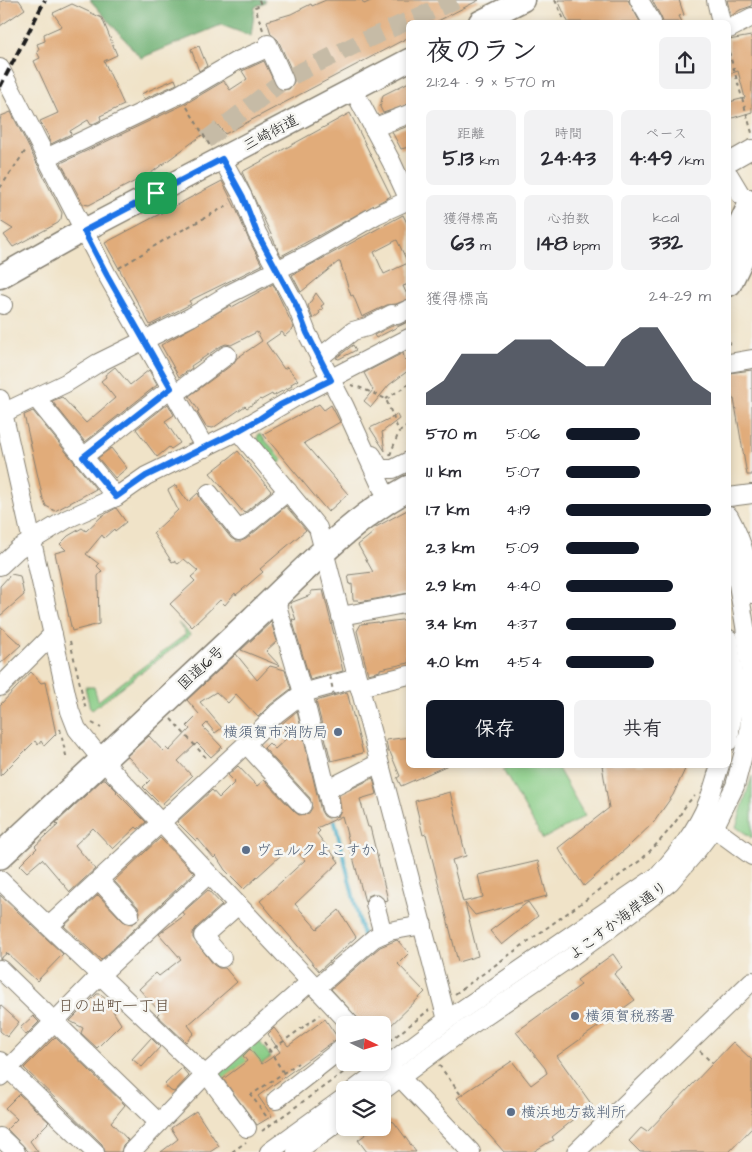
<!DOCTYPE html>
<html lang="ja">
<meta charset="utf-8">
<style>
body{margin:0;font-family:"Architects Daughter","Klee One",sans-serif;background:#f2f2f3;color:#2b2b33;height:100vh;display:flex;flex-direction:column;font-size:19px;white-space:nowrap}
*{box-sizing:border-box;margin:0}
p{font-size:16px;color:#7c7c81}
.icon{flex:none;width:28px;height:28px;fill:none;stroke:currentColor;stroke-width:2;stroke-linecap:round;stroke-linejoin:round}
.map{position:relative;flex:1;overflow:hidden}
.details{position:absolute;left:406px;top:20px;width:325px;height:748px;display:flex;flex-direction:column;background:#fff;border-radius:8px;box-shadow:0 2px 8px #0003}
.details>*{flex:none}
.needle{width:32px;rotate:95deg}
.tools{position:absolute;left:336px;top:1016px;display:grid;gap:10px}
.tools a{display:grid;place-items:center;width:55px;height:55px;border-radius:8px;background:#fff;box-shadow:0 2px 8px #0003;font-size:25px}
.pin{position:absolute;display:grid;place-items:center;width:42px;height:42px;color:#fff;margin:-21px;border-radius:10px;box-shadow:0 2px 8px #0006}
.round{display:grid;place-items:center;flex:none;width:52px;height:52px;border-radius:8px;background:#f2f2f3}
.summary{display:flex;align-items:center;justify-content:space-between;height:85px;padding:0 20px}
h1{font-size:28px;font-weight:700;line-height:38px}
.metrics{display:grid;grid-template-columns:repeat(3,1fr);gap:8px;height:85px;padding:5px 20px}
.metrics div{display:grid;align-content:center;border-radius:8px;background:#f2f2f3;text-align:center}
.metrics b{font-size:21px;font-weight:700}
.metrics small{font-size:14px;font-weight:400}
.metrics p{font-size:14px}
.chart{height:140px;padding:10px 20px}
.chart p{display:flex;justify-content:space-between}
.chart svg{width:100%;height:90px;margin-top:5px;fill:#111827;opacity:.7}
.cta{display:flex;gap:10px;margin-top:auto;padding:10px 20px}
.cta a{flex:1;height:58px;border-radius:8px;background:#111827;color:#fff;font-size:20px;font-weight:700;line-height:58px;text-align:center}
.cta a+a{background:#f2f2f3;color:#2b2b33}
ul{padding:0 20px;list-style:none;font-size:16px}
li{display:grid;grid-template-columns:80px 60px 1fr;align-items:center;height:38px}
li i{height:12px;border-radius:6px;background:#111827}
.map>svg:first-child{display:block}
.green{fill:#88cc85;stroke:#527450}
.forest{fill:#6eb072;stroke:#456647}
.lines{fill:none;stroke-linecap:round;stroke-linejoin:round}
.stream{stroke:#47adc7;stroke-width:4}
.building{fill:#e1ac7a;fill-rule:evenodd}
.minor-tunnel{stroke:#c6bba6;stroke-width:18;stroke-dasharray:18 9;stroke-linecap:butt}
.minor-casing{stroke:#868072;stroke-width:20}
.major-casing{stroke:#868072;stroke-width:25}
.highway-casing{stroke:#868072;stroke-width:28}
.path{stroke:#868072;stroke-width:2;stroke-dasharray:4 4;stroke-linecap:butt}
.minor{stroke:#fff;stroke-width:18}
.major{stroke:#fff;stroke-width:22}
.highway{stroke:#fff;stroke-width:25}
.rail{stroke:#1c1c1c;stroke-width:4;stroke-dasharray:8 4;stroke-linecap:butt}
.path-bridge{stroke:#868072;stroke-width:2;stroke-dasharray:4 4;stroke-linecap:butt}
.route-casing{stroke:#fff;stroke-width:10}
.route{stroke:#1a73e8;stroke-width:6}
.service-dot{fill:#5c6f8a;stroke:#f6f6f2;stroke-width:2}
.labels{text-anchor:middle;dominant-baseline:central;stroke-width:5;stroke-linejoin:round;paint-order:stroke}
.street-label{font-size:15px;fill:#1c1c1c;stroke:#f6f6f2}
.service-label{font-size:15px;fill:#4e5e75;stroke:#f6f6f2;text-anchor:start}
.neighbourhood-label{font-size:16px;fill:#614e3d;stroke:#f6f6f2}
</style>
<div class="map">
<svg width="752" height="1152" viewBox="0 0 752 1152">
<rect width="100%" height="100%" fill="#f6f6f2"/>
<filter id="ink" filterUnits="userSpaceOnUse"><feTurbulence type="fractalNoise" baseFrequency=".02" numOctaves="2"/><feDisplacementMap in="SourceGraphic" scale="10" xChannelSelector="R" yChannelSelector="G"/><feConvolveMatrix kernelMatrix="1 2 1 2 8 2 1 2 1" color-interpolation-filters="sRGB"/></filter>
<filter id="wash" filterUnits="userSpaceOnUse"><feTurbulence type="fractalNoise" baseFrequency=".0096" numOctaves="4" result="noise"/><feDisplacementMap in="SourceGraphic" scale="20" xChannelSelector="R" yChannelSelector="G"/><feGaussianBlur stdDeviation="1.12" result="paint"/><feColorMatrix in="noise" values="0 0 0 0 0 0 0 0 0 0 0 0 0 0 0 0 0 1.4 0 .05"/><feComposite in="paint" operator="in"/></filter>
<g filter="url(#wash)">
<rect width="100%" height="100%" fill="#f0e3c8"/>
<g class="green">
<polygon points="259,433 283,460 278,464 257,439"/>
<polygon points="178,623 190,634 188,637 92,710 90,708 85,687 94,687 98,701 186,634"/>
<polygon points="512,765 556,765 585,816 543,839 503,770"/>
<polygon points="752,776 752,838 736,827"/>
<polygon points="256,1037 271,1057 244,1076 237,1069 221,1081 215,1074"/>
</g>
<polygon class="forest" points="90,0 265,0 265,2 255,7 251,36 221,25 141,58"/>
<g class="lines">
<polyline class="stream" points="334,818 363,936"/>
</g>
<g id="blocks">
<g class="building">
<polygon points="4,0 19,0 25,9 0,26 0,2"/>
<polygon points="326,0 362,0 364,4 373,0 479,0 436,22 409,22 409,37 225,134 217,124 151,173 89,205 83,204 61,163 185,104 224,81 230,90 247,79 242,71 264,61 277,88 282,90 289,89 294,82 294,76 278,40 271,34 267,21 291,14 311,4 312,6"/>
<polygon points="558,0 628,0 640,22 568,22"/>
<polygon points="652,0 679,0 684,15 679,16 682,22 663,22 661,17"/>
<polygon points="727,0 752,0 752,6 740,10 731,16"/>
<polygon points="72,4 102,18 117,55 104,61 124,105 100,116 101,120 91,125 88,120 70,131 71,134 51,144 48,138 49,137 40,121 58,113 34,61 40,58 37,52 39,49 37,44 45,41 44,34 62,26 53,13"/>
<polygon points="751,36 752,43 752,112 729,119 729,102 745,98 738,71 729,74 729,40"/>
<polygon points="199,46 207,66 199,71 191,49"/>
<polygon points="175,79 177,84 144,99 141,94"/>
<polygon points="409,82 409,104 383,113 380,107 383,95"/>
<polygon points="11,112 62,213 61,219 58,223 13,247 4,235 13,229 0,221 0,121 1,116"/>
<polygon points="350,113 391,196 281,256 242,172"/>
<polygon points="409,126 409,147 401,149 392,132"/>
<polygon points="222,181 237,211 248,238 262,265 189,301 191,304 150,325 105,243"/>
<path d="M403 215 409 227V284L403 286 409 299 396 304 387 305 362 317 353 295 351 296 340 262H338L301 292 292 275ZM397 240 408 263 384 274 374 252Z"/>
<polygon points="273,284 294,328 285,336 282,332 266,343 284,369 287,367 298,380 291,384 292,386 273,396 272,394 261,400 260,399 247,408 245,406 213,428 206,427 197,412 199,411 189,396 233,364 237,358 262,341 257,332 231,345 226,344 221,346 191,366 192,368 179,377 161,345 231,305 232,307"/>
<polygon points="316,293 324,304 321,306 323,309 319,311 320,313 313,319 308,306"/>
<polygon points="409,321 376,338 374,335 394,325 401,325"/>
<polygon points="353,345 356,350 339,359 336,358"/>
<polygon points="403,353 405,361 409,358 409,370 389,385 371,407 364,401 373,390 364,373"/>
<polygon points="115,367 130,385 149,370 157,385 85,442 52,401 62,397 86,423 115,398 101,381 106,377 105,375"/>
<polygon points="752,370 752,475 747,475 734,399 732,399 729,373"/>
<polygon points="168,404 174,415 165,421 180,443 171,449 169,447 157,457 136,429"/>
<polygon points="319,404 324,410 331,405 340,422 304,443 348,494 328,512 263,434"/>
<polygon points="33,411 96,489 55,511 46,506 43,499 24,415"/>
<polygon points="397,415 399,419 382,432 385,451 370,428"/>
<polygon points="111,448 127,468 115,478 98,458"/>
<polygon points="238,451 271,491 244,513 210,473"/>
<polygon points="176,485 188,502 198,493 201,500 231,538 236,541 241,541 246,539 286,506 306,530 260,569 263,572 236,595 235,593 225,605 220,600 192,627 170,604 195,581 191,577 198,571 184,559 178,564 174,561 172,562 153,533 178,510 168,490"/>
<polygon points="116,508 126,522 115,531 114,529 104,538 102,535 86,554 99,564 97,566 102,571 98,576 99,624 72,631 55,553 66,550 60,544 68,536 82,528 86,531 102,516"/>
<polygon points="409,509 409,593 359,602 358,600 353,600 352,584 350,585 348,575 373,572 358,545 373,533 372,530 374,528"/>
<polygon points="11,574 20,576 24,595 0,616 0,586"/>
<polygon points="323,590 343,671 310,680 292,619 296,620 290,603 311,595 311,591"/>
<polygon points="409,619 409,663 380,669 380,671 368,674 357,631 361,624 378,622 378,623"/>
<polygon points="271,622 277,641 266,651 280,666 241,650"/>
<polygon points="0,626 21,645 0,664"/>
<polygon points="236,654 257,680 270,666 285,670 291,689 270,705 258,717 236,694 228,703 216,692 200,702 222,728 215,733 207,723 203,727 222,747 211,757 197,743 178,761 192,776 161,805 143,787 150,780 127,756 149,736 163,751 166,748 169,751 190,729 187,726 199,714 187,700"/>
<polygon points="31,672 41,683 45,682 56,734 44,746 41,741 38,745 35,741 0,776 0,705"/>
<polygon points="347,692 363,753 331,761 316,701"/>
<polygon points="297,711 321,811 324,816 328,818 338,816 341,810 339,795 373,778 377,794 360,799 368,827 370,827 388,900 385,901 378,894 373,894 368,896 365,902 342,816 317,828 320,831 317,834 339,862 295,904 317,929 339,910 356,937 319,971 260,901 305,860 292,845 244,889 225,870 216,856 214,858 198,839 196,841 177,822 212,790 219,798 235,782 228,775 238,766 257,786 264,780 295,812 299,815 309,813 312,808 310,798 264,748 269,743 275,749 288,737 279,726"/>
<polygon points="409,737 409,765 448,765 401,786 397,778 400,776 390,752 388,752 386,740"/>
<polygon points="602,765 687,765 673,795 654,822 629,846 584,886 558,848 609,808"/>
<polygon points="103,779 105,779 117,791 116,792 146,822 138,829 136,827 113,849 93,828 75,845 95,869 70,892 42,859 27,872 20,865 37,848 35,846 58,825 56,823"/>
<polygon points="450,792 466,856 452,860 463,902 483,897 478,875 538,861 547,896 475,915 465,903 478,956 458,962 426,834 423,835 415,801"/>
<polygon points="160,838 194,873 101,960 64,926 98,895 123,921 132,924 137,921 140,912 138,907 114,881"/>
<polygon points="208,890 222,905 196,928 193,933 193,938 214,965 219,968 225,968 237,982 188,1025 194,1033 186,1042 157,1015 160,1012 139,989 156,973 159,976 181,959 159,934 185,915 183,912"/>
<polygon points="0,895 63,954 37,981 7,953 0,959"/>
<polygon points="528,902 538,916 502,945 490,931"/>
<polygon points="397,940 409,953 398,964 425,992 382,1034 382,1025 364,1025 331,989 380,947"/>
<polygon points="613,954 622,967 614,974 635,1000 557,1056 592,1105 552,1137 554,1140 549,1142 533,1152 504,1152 457,1098 512,1061 531,1085 547,1073 545,1068 516,1032 581,985 577,980"/>
<polygon points="97,994 100,994 108,1001 110,999 117,1007 113,1011 121,1024 97,1048 81,1033 83,1028 70,1021"/>
<polygon points="0,1005 19,1022 7,1037 0,1031"/>
<polygon points="33,1016 39,1022 26,1035 20,1028"/>
<polygon points="325,1019 338,1038 258,1096 272,1116 257,1125 223,1079 247,1061 243,1056 250,1049 262,1064 280,1052 268,1034 274,1028 288,1046"/>
<polygon points="55,1037 125,1105 111,1122 128,1140 123,1145 121,1152 105,1152 102,1144 24,1068"/>
<polygon points="151,1038 160,1047 142,1067 132,1059"/>
<polygon points="733,1042 752,1060 752,1128 729,1152 640,1152 629,1141 641,1128 647,1132"/>
<polygon points="182,1068 189,1076 174,1092 171,1091 164,1085"/>
<polygon points="19,1094 49,1122 30,1141 38,1152 29,1152 7,1129 17,1119 5,1108"/>
<polygon points="196,1111 219,1146 210,1152 161,1152 178,1139 171,1128"/>
<polygon points="387,1120 394,1122 416,1152 367,1152 358,1140 374,1128 382,1128 382,1121"/>
</g>
</g>
</g>
<g filter="url(#ink)">
<use href="#blocks" fill-opacity="0" stroke="#868072" stroke-width="1"/>
<g class="lines">
<polyline class="minor-tunnel" points="206,140 284,80 363,41 456,0"/>
<g class="minor-casing">
<g id="minor">
<polyline points="639,0 652,22"/>
<polyline points="716,0 721,22"/>
<polyline points="729,29 752,17"/>
<polyline points="268,44 284,80"/>
<polyline points="0,68 107,275 205,448"/>
<polyline points="353,89 392,163 409,200"/>
<polyline points="373,128 409,114"/>
<polyline points="46,158 180,94 235,62 265,49"/>
<polyline points="222,159 243,197 257,233 297,307 307,333 344,405 382,488"/>
<polyline points="729,162 752,149"/>
<polyline points="729,175 741,195 752,201"/>
<polyline points="0,304 3,305"/>
<polyline points="319,358 353,331 367,327 392,314 397,315 409,309"/>
<polyline points="729,363 752,359"/>
<polyline points="175,394 227,355"/>
<polyline points="36,398 116,497"/>
<polyline points="0,399 70,711 77,729 102,760 351,1025"/>
<polyline points="3,413 66,383 98,363 191,317 229,294 309,254 376,215 409,200"/>
<polyline points="238,431 318,528 447,1020"/>
<polyline points="372,455 380,469 393,469 409,461"/>
<polyline points="83,457 171,388"/>
<polyline points="209,493 239,531 288,491"/>
<polyline points="729,497 752,494"/>
<path d="M729 516C743 542 749 565 752 594"/>
<polyline points="0,566 18,549 67,519 116,497 146,476 238,431 301,394 409,338"/>
<polyline points="277,597 278,609 303,693 331,808"/>
<polyline points="341,616 409,603"/>
<polyline points="729,639 735,689 729,741"/>
<polyline points="0,687 53,634"/>
<polyline points="359,687 409,675"/>
<polyline points="246,744 302,805"/>
<polyline points="328,789 379,763"/>
<polyline points="704,821 752,856"/>
<polyline points="0,880 205,1075"/>
<polyline points="99,880 130,914"/>
<polyline points="375,904 383,934"/>
<polyline points="50,925 246,744 277,713 303,693 357,678"/>
<polyline points="222,958 203,936 238,905"/>
<polyline points="0,969 159,1123"/>
<polyline points="316,988 374,938 389,931 423,925"/>
<polyline points="0,1061 95,1152"/>
<polyline points="393,1070 471,1152"/>
<polyline points="206,1073 247,1128"/>
<polyline points="0,1077 101,974 209,874"/>
<path d="M354 1090 447 1020 659 875C678 853 697 830 708 802 713 790 716 777 720 765"/>
<polyline points="382,1091 461,1032 571,957 639,907 670,882 695,853 714,828 735,786 749,732 751,676 745,626 729,531"/>
<polyline points="276,1100 345,1046"/>
<polyline points="0,1137 16,1152"/>
<polyline points="131,1152 205,1075 310,982"/>
<polyline points="269,1152 345,1097"/>
<polyline points="296,1152 345,1117"/>
<polyline points="576,1152 752,981"/>
</g>
</g>
<g class="major-casing">
<g id="major">
<polyline points="480,22 523,0"/>
<polyline points="0,277 73,236 409,60"/>
</g>
</g>
<g class="highway-casing">
<g id="highway">
<polyline points="729,251 752,202"/>
<polyline points="729,283 751,237"/>
<path d="M0 856C84 777 168 698 252 620 302 573 348 521 409 488"/>
</g>
</g>
<g class="path">
<polyline points="259,0 261,5 255,7 263,30"/>
<polyline points="555,0 565,22"/>
<polyline points="729,52 752,133"/>
<polyline points="187,107 210,146"/>
<polyline points="0,188 26,150"/>
<polyline points="119,268 166,239 230,204"/>
<polyline points="729,344 731,343"/>
<polyline points="351,385 361,388 386,399 399,432"/>
<polyline points="386,399 409,384"/>
<polyline points="390,455 399,432 409,425"/>
<polyline points="70,641 86,710"/>
<polyline points="171,719 208,760"/>
<polyline points="92,723 101,728"/>
<polyline points="60,729 67,760"/>
<path d="M455 994 641 860C654 847 667 834 678 818 683 810 687 802 695 796"/>
<polyline points="264,1042 270,1051 320,1015"/>
<polyline points="382,1043 391,1040 429,1010"/>
<polyline points="700,1051 712,1063"/>
<polyline points="268,1052 270,1051 283,1072"/>
<polyline points="439,1065 461,1095"/>
<polyline points="266,1116 251,1095 298,1063"/>
<polyline points="262,1131 358,1062"/>
<polyline points="232,1152 246,1142"/>
</g>
<use href="#minor" class="minor"/>
<use href="#major" class="major"/>
<use href="#highway" class="highway"/>
<polyline class="rail" points="0,87 45,0"/>
<polyline class="path-bridge" points="330,676 334,696"/>
</g>
</g>
<g class="lines" filter="url(#ink)">
<g class="route-casing">
<polygon id="route" points="222,159 243,197 257,233 297,307 307,333 331,380 280,405 259,419 238,431 146,476 116,497 83,457 171,388 107,275 84,231"/>
</g>
<use href="#route" class="route"/>
</g>
<g class="service-dot">
<circle cx="338" cy="732" r="5"/>
<circle cx="246" cy="850" r="5"/>
<circle cx="575" cy="1016" r="5"/>
<circle cx="511" cy="1112" r="5"/>
</g>
<g class="labels">
<g class="street-label">
<text transform="translate(271 133) rotate(-28)">三崎街道</text>
<text transform="translate(201 668) rotate(-43)">国道16号</text>
<text transform="translate(618 921) rotate(-37)">よこすか海岸通り</text>
</g>
<g class="service-label">
<text x="328" y="732" text-anchor="end">横須賀市消防局</text>
<text x="256" y="850">ヴェルクよこすか</text>
<text x="585" y="1016">横須賀税務署</text>
<text x="521" y="1112">横浜地方裁判所</text>
</g>
<g class="neighbourhood-label">
<text x="114" y="1006">日の出町一丁目</text>
</g>
</g>
</svg>
<div class="tools">
<a><svg class="needle" viewBox="-14 -14 28 28"><path d="M0-13l5 13h-10z" fill="#e53935"/><path d="M0 13l5-13h-10z" fill="#7c7c81"/></svg></a>
<a><svg class="icon" aria-label="layers" viewBox="0 0 24 24"><path d="M12 4l9 5-9 5-9-5zM3 14l9 5 9-5"/></svg></a>
</div>
<div class="pin" style="left:156px;top:193px;background:#1e9e55"><svg class="icon" aria-label="arrive" viewBox="0 0 24 24"><path d="M6 21V4h12l-3 4 3 4H6"/></svg></div>
<section class="details">
<div class="summary"><div><h1>夜のラン</h1><p>21:24 · 9 × 570 m</p></div><a class="round"><svg class="icon" aria-label="share" viewBox="0 0 24 24"><path d="M12 15V3M7 8l5-5 5 5M5 13v7h14v-7"/></svg></a></div>
<div class="metrics">
<div><p>距離</p><b>5.13<small> km</small></b></div>
<div><p>時間</p><b>24:43</b></div>
<div><p>ペース</p><b>4:49<small> /km</small></b></div>
</div>
<div class="metrics">
<div><p>獲得標高</p><b>63<small> m</small></b></div>
<div><p>心拍数</p><b>148<small> bpm</small></b></div>
<div><p>kcal</p><b>332</b></div>
</div>
<div class="chart"><p><span>獲得標高</span>24–29 m</p>
<svg viewBox="0 0 160 44" preserveAspectRatio="none"><path d="M0 44V38L10 32L20 19L30 19L40 19L50 12L60 12L70 12L80 19L90 25L100 25L110 12L120 6L130 6L140 19L150 32L160 38V44z"/></svg>
</div>
<ul>
<li><b>570 m</b>5:06<i style="width:51%"></i></li>
<li><b>1.1 km</b>5:07<i style="width:51%"></i></li>
<li><b>1.7 km</b>4:19<i style="width:100%"></i></li>
<li><b>2.3 km</b>5:09<i style="width:50%"></i></li>
<li><b>2.9 km</b>4:40<i style="width:74%"></i></li>
<li><b>3.4 km</b>4:37<i style="width:76%"></i></li>
<li><b>4.0 km</b>4:54<i style="width:61%"></i></li>
</ul>
<div class="cta"><a>保存</a><a>共有</a></div>
</section>
</div>
